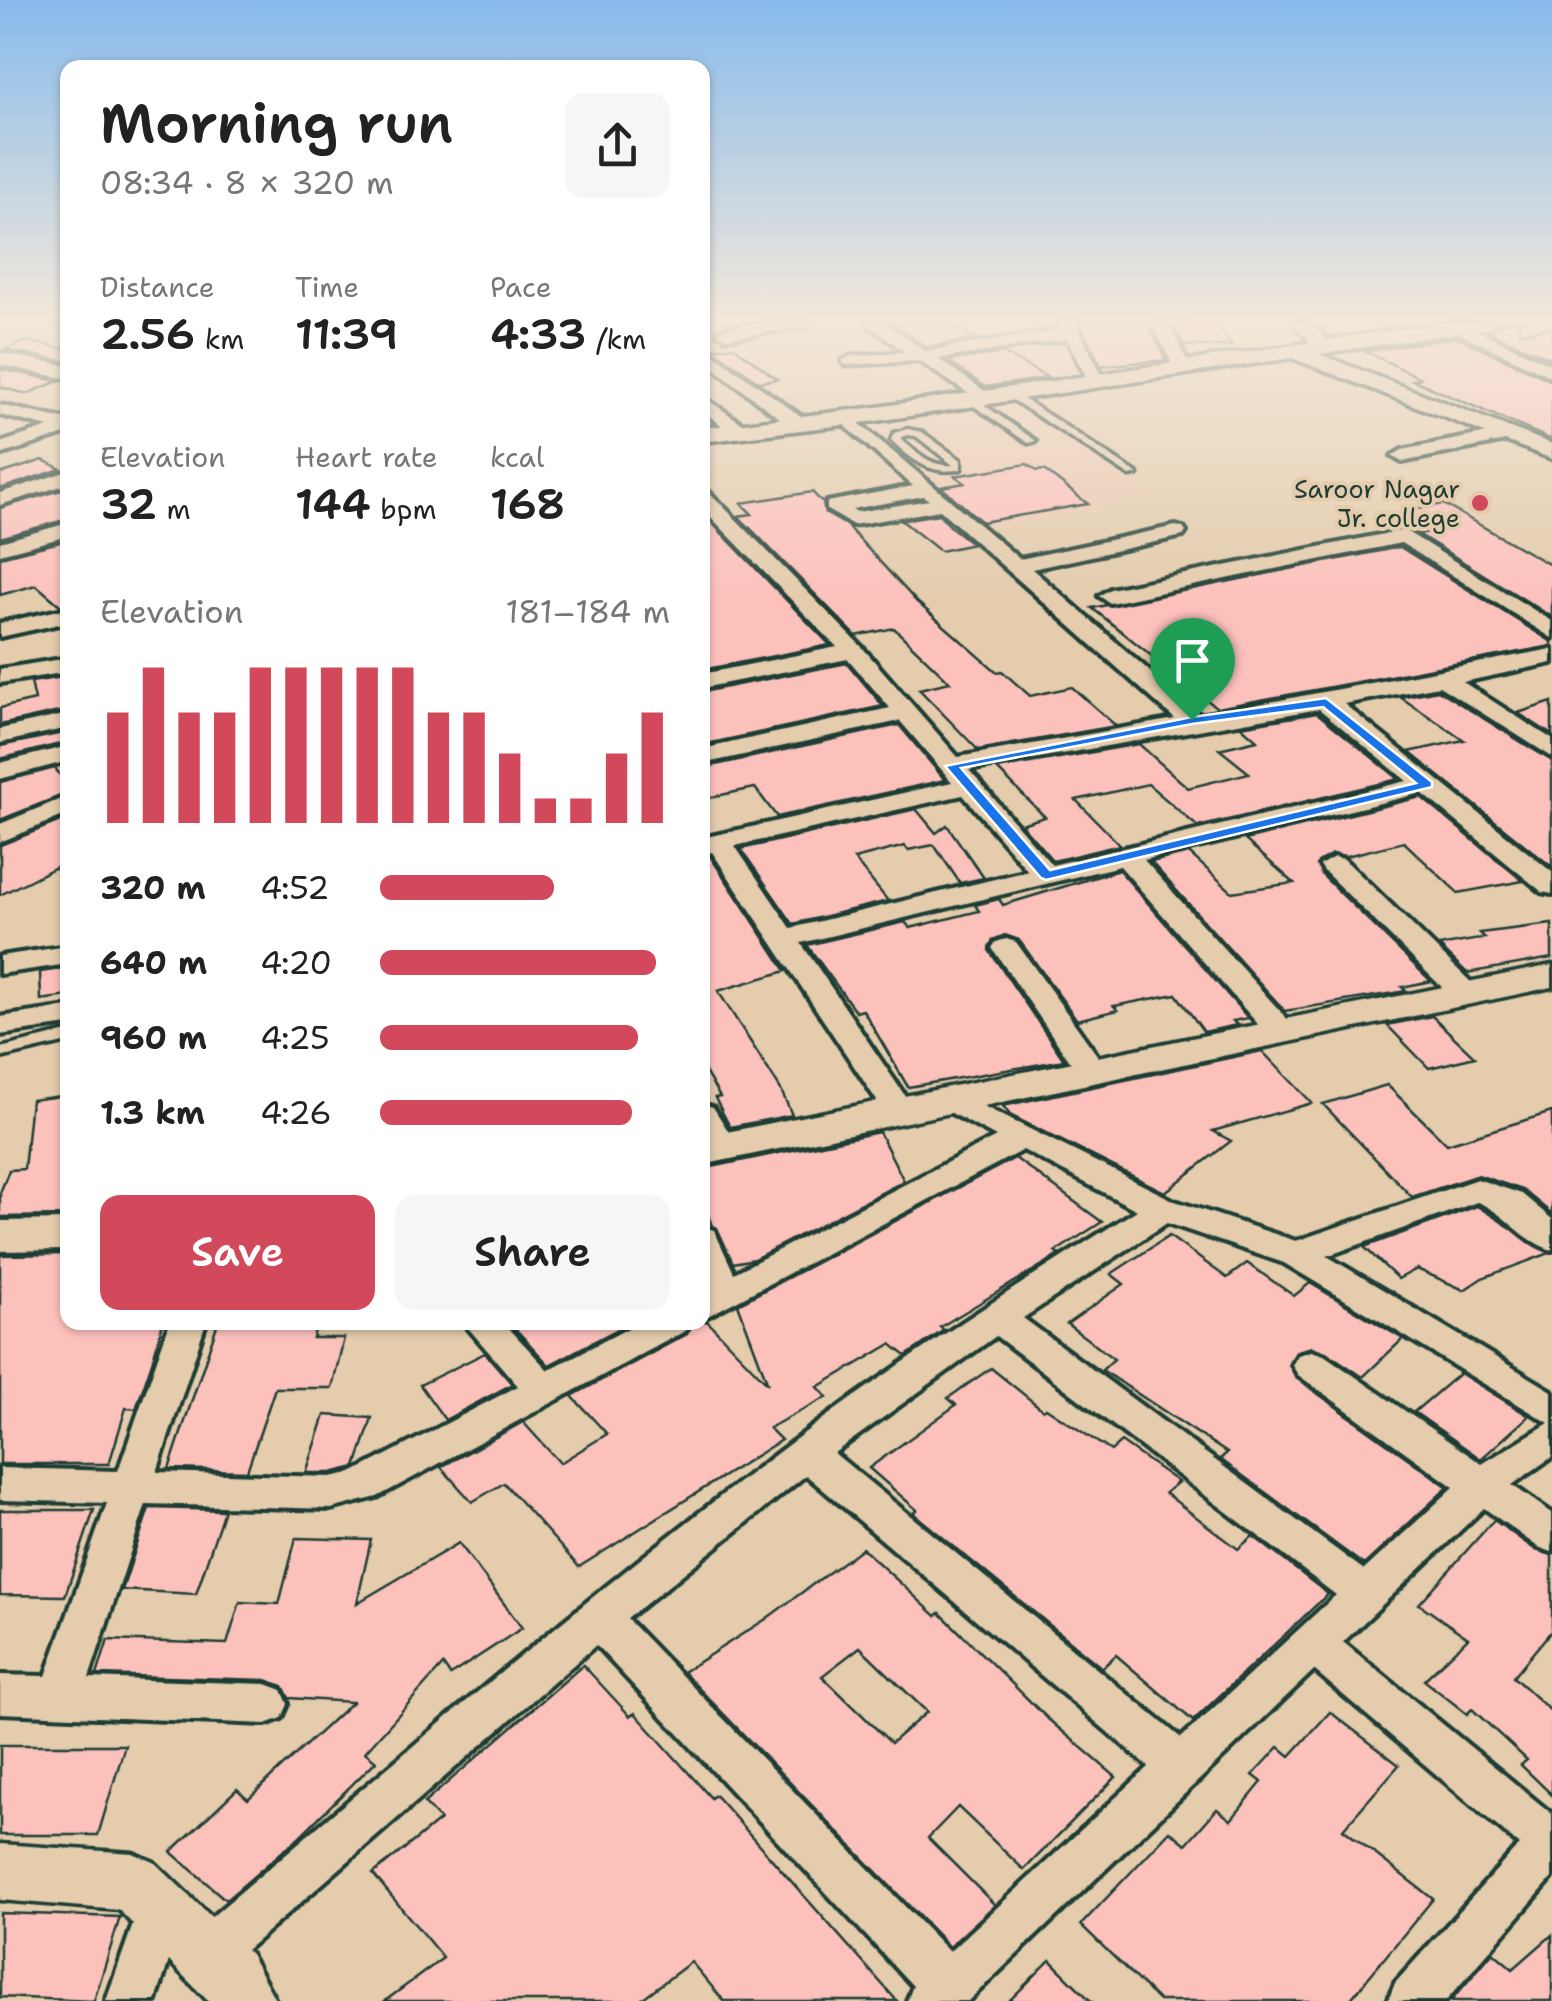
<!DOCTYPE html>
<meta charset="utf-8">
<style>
body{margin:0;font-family:"Shantell Sans",sans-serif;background:#f6f6f6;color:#222;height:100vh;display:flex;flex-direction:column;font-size:38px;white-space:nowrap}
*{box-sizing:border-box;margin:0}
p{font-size:32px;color:#767676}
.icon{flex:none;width:55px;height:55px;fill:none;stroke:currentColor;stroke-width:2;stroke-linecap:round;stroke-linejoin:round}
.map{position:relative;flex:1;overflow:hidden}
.panel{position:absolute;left:60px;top:60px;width:650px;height:1270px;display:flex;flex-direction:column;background:#fff;border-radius:20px;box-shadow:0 2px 8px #0004}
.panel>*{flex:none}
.pin{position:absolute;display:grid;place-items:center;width:85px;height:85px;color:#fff;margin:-102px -42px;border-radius:50% 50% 50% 0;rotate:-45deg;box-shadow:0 0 10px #0007}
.pin .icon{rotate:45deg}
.round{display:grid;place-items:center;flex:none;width:105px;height:105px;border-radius:20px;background:#f6f6f6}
.overview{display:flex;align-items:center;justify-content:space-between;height:170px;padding:0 40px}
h1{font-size:55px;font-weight:600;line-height:75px}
.stats{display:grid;grid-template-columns:repeat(3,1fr);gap:15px;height:170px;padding:10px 40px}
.stats div{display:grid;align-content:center}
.stats b{font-size:42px;font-weight:600}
.stats small{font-size:28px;font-weight:400}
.stats p{font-size:28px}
.chart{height:280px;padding:20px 40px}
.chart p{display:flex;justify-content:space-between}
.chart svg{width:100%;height:180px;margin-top:10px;stroke:#d1495b;stroke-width:6}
.action{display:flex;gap:20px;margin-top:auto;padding:20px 40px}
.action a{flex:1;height:115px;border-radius:20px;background:#d1495b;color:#fff;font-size:40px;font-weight:600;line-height:115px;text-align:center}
.action a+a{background:#f6f6f6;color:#222}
ul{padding:0 40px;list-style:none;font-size:32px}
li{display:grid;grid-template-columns:160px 120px 1fr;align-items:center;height:75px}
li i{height:25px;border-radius:12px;background:#d1495b}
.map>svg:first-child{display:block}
.built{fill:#ecc9b2}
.building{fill:#fdc1bc;stroke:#1f3d34;stroke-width:2.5;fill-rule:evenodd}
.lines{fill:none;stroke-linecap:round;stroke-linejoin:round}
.service-casing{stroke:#1f3d34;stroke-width:7}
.minor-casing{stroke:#1f3d34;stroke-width:8}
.tertiary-casing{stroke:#1f3d34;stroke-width:7}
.service{fill:#e4ccad;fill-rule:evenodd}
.minor{fill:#e4ccad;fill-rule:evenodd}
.tertiary{fill:#e4ccad;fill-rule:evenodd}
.route{fill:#1a73e8;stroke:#fff;stroke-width:2.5;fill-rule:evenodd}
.poi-dot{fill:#d1495b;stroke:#e4ccad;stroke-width:4}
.labels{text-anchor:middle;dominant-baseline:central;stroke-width:8;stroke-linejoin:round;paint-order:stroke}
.far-poi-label{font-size:25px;fill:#1f3d34;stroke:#e4ccad;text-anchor:end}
</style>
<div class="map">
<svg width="1552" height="2001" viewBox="0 0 1552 2001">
<rect width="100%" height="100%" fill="#e4ccad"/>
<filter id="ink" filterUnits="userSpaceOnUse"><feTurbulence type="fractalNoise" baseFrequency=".01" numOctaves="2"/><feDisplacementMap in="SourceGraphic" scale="20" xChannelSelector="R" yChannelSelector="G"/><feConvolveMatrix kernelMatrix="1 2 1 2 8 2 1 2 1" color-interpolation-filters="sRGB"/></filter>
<g filter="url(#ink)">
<polygon class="built" points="1013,399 1158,495 984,529 860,422"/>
<g class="building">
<polygon points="891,322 947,322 978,339 926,347"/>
<polygon points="1079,322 1147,322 1166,360 1101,366"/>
<polygon points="1171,322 1215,322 1232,346 1184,346"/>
<polygon points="1503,322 1519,322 1520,333 1552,327 1552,359 1489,332"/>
<polygon points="1457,337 1552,381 1552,440 1413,380 1420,378 1365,351"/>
<polygon points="27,341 68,350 68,362 4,350"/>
<polygon points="733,346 777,379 759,382 713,349"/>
<polygon points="1003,353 1048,378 985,387 948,361"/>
<polygon points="0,369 59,381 27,394 0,387"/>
<polygon points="43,460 61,469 0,489 0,474"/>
<polygon points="1027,464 1037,471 1044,470 1088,504 982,522 941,487 965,483 955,476"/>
<polygon points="68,488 68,519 0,538 0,508"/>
<polygon points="812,492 823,503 825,513 846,525 917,602 997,672 1002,671 1030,696 1072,687 1116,726 978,750 919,689 950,682 894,628 856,636 738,516 752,514 741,503"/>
<polygon points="1443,504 1552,566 1552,617 1418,534 1441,530 1407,511"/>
<polygon points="939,514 951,527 973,544 940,551 901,520"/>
<polygon points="710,521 830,645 702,670 702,523"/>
<polygon points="68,540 68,604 61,606 36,585 0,595 0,557"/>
<polygon points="1400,547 1552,642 1552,646 1217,708 1092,608"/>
<polygon points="847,663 883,706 702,745 702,692"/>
<polygon points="63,677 68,710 0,725 0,708 35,700 31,682"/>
<polygon points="1438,690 1552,761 1552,867 1409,752 1464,740 1400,697"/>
<polygon points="1552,702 1552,735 1518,713"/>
<polygon points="1317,713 1399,779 1198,827 1148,784 1076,800 1120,845 1053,861 1021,824 1045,817 997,769 1139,744 1188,788 1249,773 1219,749 1257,740 1241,726"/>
<polygon points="899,725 945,780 777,817 755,788 702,799 702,768"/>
<polygon points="68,732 68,742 0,759 0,746"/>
<polygon points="55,768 68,786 68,793 0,820 0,782"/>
<polygon points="1421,797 1523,881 1458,893 1404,842 1346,856 1332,854 1318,862 1321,874 1431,981 1402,987 1406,991 1285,1011 1151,862 1189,853 1232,892 1294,883 1245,840"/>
<polygon points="916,809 936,833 947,825 984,878 960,883 934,845 908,850 905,846 854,859 888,901 793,924 741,849"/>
<polygon points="68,818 68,861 0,895 0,845"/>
<polygon points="710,856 786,971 718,991 780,1088 792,1115 730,1127 715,1098 720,1097 702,1067 702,858"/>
<polygon points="1119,870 1248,1018 1233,1021 1237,1025 1204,1032 1176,994 1114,1006 1118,1010 1077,1020 1019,940 1005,935 993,940 989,950 1064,1060 908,1087 863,1010 856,1012 807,945 905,922 910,928 979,911 975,905 999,899 1003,905"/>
<polygon points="1552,924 1552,958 1467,973 1439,946 1485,938 1480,933"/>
<polygon points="68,968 68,996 41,1000 40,972"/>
<polygon points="1432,1016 1475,1057 1429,1068 1387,1025"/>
<polygon points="1262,1051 1312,1103 1213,1131 1231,1141 1165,1192 1010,1115 1003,1106"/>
<polygon points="1387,1085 1447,1144 1552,1112 1552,1214 1523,1190 1478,1175 1412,1197 1323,1104"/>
<polygon points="68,1095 68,1216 0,1217 0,1193 9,1170 24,1169 31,1100"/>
<polygon points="879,1132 904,1181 754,1259 733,1263 717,1228 712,1226 702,1199 702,1169"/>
<polygon points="1015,1158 1102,1222 1055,1252 1059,1255 940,1327 944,1330 906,1356 891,1344 818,1387 827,1397 769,1428 781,1440 579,1567 504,1483 472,1502 441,1467 523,1422 560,1463 607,1434 572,1396 687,1334 694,1322 707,1321 768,1384 738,1304"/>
<polygon points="1477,1206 1550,1253 1482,1278 1464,1290 1417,1269 1398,1279 1364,1247"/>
<polygon points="1169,1236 1227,1278 1247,1263 1294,1296 1310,1283 1403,1339 1363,1377 1326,1352 1312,1347 1297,1351 1289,1363 1296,1378 1448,1487 1364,1565 1220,1459 1227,1453 1102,1370 1114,1359 1067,1324 1124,1284 1111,1274"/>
<polygon points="68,1254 68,1322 163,1322 153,1359 136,1409 126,1408 109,1464 0,1464 0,1255"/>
<polygon points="218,1322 317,1322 313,1338 344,1338 332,1388 275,1388 247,1471 169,1469"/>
<polygon points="509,1322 631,1322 549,1365"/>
<polygon points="485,1353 512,1384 445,1420 420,1385"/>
<polygon points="991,1368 1043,1410 1046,1408 1111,1451 1121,1442 1178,1482 1165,1493 1238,1549 1253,1536 1328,1594 1193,1721 1116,1655 1102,1668 913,1513 917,1510 869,1468 956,1405 948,1398"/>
<polygon points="1460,1373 1529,1416 1481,1459 1414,1412"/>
<polygon points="325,1415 372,1418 356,1467 331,1473 306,1473"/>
<polygon points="149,1508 224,1510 196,1594 122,1590"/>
<polygon points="0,1510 94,1510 65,1596 0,1595"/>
<polygon points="1494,1520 1536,1550 1552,1555 1552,1630 1513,1677 1552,1712 1552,1795 1521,1765 1527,1760 1472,1709 1467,1714 1424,1680 1468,1638 1419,1604"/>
<polygon points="296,1538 371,1540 357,1603 459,1543 522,1628 450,1675 443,1665 365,1752 376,1761 297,1839 226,1900 171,1852 237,1789 248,1799 352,1702 289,1698 283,1686 266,1680 97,1675 108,1640 227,1644 240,1602 279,1604"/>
<path d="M862 1548 936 1616 940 1613 1048 1719 1116 1777 1024 1870 958 1807 928 1838 995 1905 949 1947 683 1672 766 1619ZM860 1647 927 1712 891 1743 822 1676Z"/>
<polygon points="583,1665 630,1716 635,1713 711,1798 715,1795 897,2001 724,2001 691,1962 639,2001 385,2001 443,1958 373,1874 440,1820 424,1803"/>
<polygon points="1330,1712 1399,1765 1343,1829 1433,1899 1349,2001 1159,2001 1081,1925 1170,1831 1186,1844 1217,1809 1231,1820 1262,1782 1253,1775 1279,1747 1290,1756"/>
<polygon points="0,1745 125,1745 98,1835 0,1835"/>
<polygon points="0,1913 120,1917 94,2001 0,1997"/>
<polygon points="1552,1935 1552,2001 1451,2001 1493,1952 1513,1969"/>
<polygon points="1050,1960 1091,2001 1009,2001"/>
</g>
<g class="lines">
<g class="service-casing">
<g id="service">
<polygon points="1007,392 1013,392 1138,474 1130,476 1007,396"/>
<polygon points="968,398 974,398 1036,441 1028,443 968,402"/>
<path d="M907 429 922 432 961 460V469C931 476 912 460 891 440L894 433ZM907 435 916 436 953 465C931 467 917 453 901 439V437Z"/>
<polygon points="68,1032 68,1042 0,1058 0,1048"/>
</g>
</g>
<g class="minor-casing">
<g id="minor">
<polygon points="53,322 68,322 68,328 55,325"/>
<polygon points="768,322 813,322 805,327 726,338 718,333 726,328"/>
<polygon points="865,322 884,322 925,351 1062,330 1059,322 1075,322 1105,381 1090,385 1067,339 938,359 989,394 989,402 983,403 919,361 845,365 842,361 851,356 905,352"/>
<polygon points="1151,322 1167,322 1191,368 1188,372 1176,372"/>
<polygon points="1293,322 1310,322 1330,343 1330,351 1318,351"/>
<polygon points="1452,324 1464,324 1552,365 1552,377 1452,330"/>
<polygon points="702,346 808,421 808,429 794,429 702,359"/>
<polygon points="702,396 749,428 749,436 735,436 702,410"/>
<polygon points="0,405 68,420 68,433 0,455 0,443 49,427 0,415"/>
<path d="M847 413 1020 559 1176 526 1183 528 1186 532 1183 536 1032 569 1200 715 1552 649V663L1463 682 1552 739V757L1439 686 1344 704 1552 872V894L1542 892 1422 793 1144 860 1291 1023 1295 1030 1291 1037H1269L1120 866 801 943 914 1109 909 1116 898 1119 887 1116 712 852 702 854V838L952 782 900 721 702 764V749L890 708 848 659 702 688V674L837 647 702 508V490L709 492 861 646 958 757 1175 719 940 510 853 525 827 510V502L913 486 841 422 838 418ZM924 496 929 500 857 512 852 509ZM1319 709 1407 781 1052 865 969 770ZM963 795 1028 871 791 928 735 846Z"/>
<polygon points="1508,429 1517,435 1515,439 1402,462 1392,456 1402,450"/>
<polygon points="68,471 68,484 0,505 0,493"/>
<polygon points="68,523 68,536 0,554 0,542"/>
<polygon points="1404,530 1552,621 1552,638 1401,543 1110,603 1099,596 1110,589"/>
<polygon points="68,608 68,622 0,637 0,623"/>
<polygon points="68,658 68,672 0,683 0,669"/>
<polygon points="68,714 68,728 0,743 0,729"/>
<polygon points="68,746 68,761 0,779 0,763"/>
<polygon points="68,796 68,814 0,842 0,824"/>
<polygon points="1334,857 1344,859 1475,986 1479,992 1475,998 1453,998 1324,871 1320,865"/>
<polygon points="1006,939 1016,942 1102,1062 1107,1069 1102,1076 1080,1076 992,948 996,942"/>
<polygon points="68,946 68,964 0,974 0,956"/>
<polygon points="68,1007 68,1025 0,1035 0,1017"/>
<path d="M951 1090 1175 1201 1296 1241 1477 1179 1522 1194 1552 1219V1250C1523 1242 1506 1213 1477 1202L1327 1256 1552 1391V1457L1512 1485 1552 1513V1552L1538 1547 1484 1508 1343 1642 1552 1814V1878L1446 2001H1388L1395 1983 1519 1845 1314 1670 968 2001H907L913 1986 596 1645 222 1971 205 1978 188 1971 180 1954 188 1937C386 1769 583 1598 792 1442 903 1359 1019 1284 1137 1210L1023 1150 702 1319V1227L714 1230 734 1273 996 1137 940 1107 935 1100 940 1093ZM1167 1223 1284 1263 1549 1423 1482 1464 1324 1355 1311 1351 1298 1355 1292 1365 1298 1375 1454 1487 1364 1570 1023 1318ZM996 1336 1336 1595 1181 1738 834 1453ZM806 1475 1149 1767 949 1952 627 1619Z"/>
<path d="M702 1104 713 1107 739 1148 735 1156 723 1159 711 1156C701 1139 702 1124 702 1104Z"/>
<polygon points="170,1322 206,1322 157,1472 331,1477 354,1472 518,1386 463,1322 503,1322 548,1370 640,1322 690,1322 685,1331 377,1497 331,1509 146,1504 89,1678 266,1684 282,1690 288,1704 282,1718 266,1724 0,1713 0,1675 46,1676 107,1503 0,1500 0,1468 118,1471"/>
<polygon points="161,1887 178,1893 185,1910 156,2001 106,2001 144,1893"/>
</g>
</g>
<g class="tertiary-casing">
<g id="tertiary">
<polygon points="1447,322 1499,322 1489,328 1319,354 1552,444 1552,459 1292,358 877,421 702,442 702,428 877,407"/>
<polygon points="0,353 68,366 68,379 0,365"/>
<polygon points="1552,965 1552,987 702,1165 702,1137"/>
<polygon points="68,1220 68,1250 0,1251 0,1221"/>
<polygon points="0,1844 133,1853 154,1862 250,1954 276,2001 208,2001 119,1910 0,1900"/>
</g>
</g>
<use href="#service" class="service"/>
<use href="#minor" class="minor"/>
<use href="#tertiary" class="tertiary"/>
</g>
</g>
<linearGradient id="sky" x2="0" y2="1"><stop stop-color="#88bbec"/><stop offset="0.53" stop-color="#f3e8da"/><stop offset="1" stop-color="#f3e8da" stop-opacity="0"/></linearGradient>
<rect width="1552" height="602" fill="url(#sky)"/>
<path class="route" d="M1326 698 1432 782V787L1046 880 1041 878 945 766 1192 717ZM1323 707 1416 783 1050 870 961 768 1192 724Z"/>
<circle class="poi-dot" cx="1480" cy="503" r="10"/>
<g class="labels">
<g class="far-poi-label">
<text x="1460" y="489">Saroor Nagar<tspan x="1460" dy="29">Jr. college</tspan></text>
</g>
</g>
</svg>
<div class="pin" style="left:1192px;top:720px;background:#1e9e55"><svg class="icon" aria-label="arrive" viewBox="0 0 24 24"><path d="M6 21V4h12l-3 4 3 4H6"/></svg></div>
<section class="panel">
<div class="overview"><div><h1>Morning run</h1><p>08:34 · 8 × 320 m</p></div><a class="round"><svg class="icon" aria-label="share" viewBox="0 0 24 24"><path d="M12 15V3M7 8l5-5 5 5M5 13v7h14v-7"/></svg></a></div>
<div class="stats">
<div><p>Distance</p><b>2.56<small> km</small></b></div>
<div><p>Time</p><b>11:39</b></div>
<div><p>Pace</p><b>4:33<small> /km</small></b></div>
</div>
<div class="stats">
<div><p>Elevation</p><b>32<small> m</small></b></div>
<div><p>Heart rate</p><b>144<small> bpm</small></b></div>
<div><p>kcal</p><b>168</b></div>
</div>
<div class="chart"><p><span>Elevation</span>181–184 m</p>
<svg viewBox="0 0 160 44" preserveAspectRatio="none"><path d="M5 44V17M15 44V6M25 44V17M35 44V17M45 44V6M55 44V6M65 44V6M75 44V6M85 44V6M95 44V17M105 44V17M115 44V27M125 44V38M135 44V38M145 44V27M155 44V17"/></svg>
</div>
<ul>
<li><b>320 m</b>4:52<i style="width:60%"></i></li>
<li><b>640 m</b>4:20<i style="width:95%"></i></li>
<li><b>960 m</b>4:25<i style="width:89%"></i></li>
<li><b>1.3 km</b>4:26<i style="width:87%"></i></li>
</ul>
<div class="action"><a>Save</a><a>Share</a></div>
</section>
</div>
